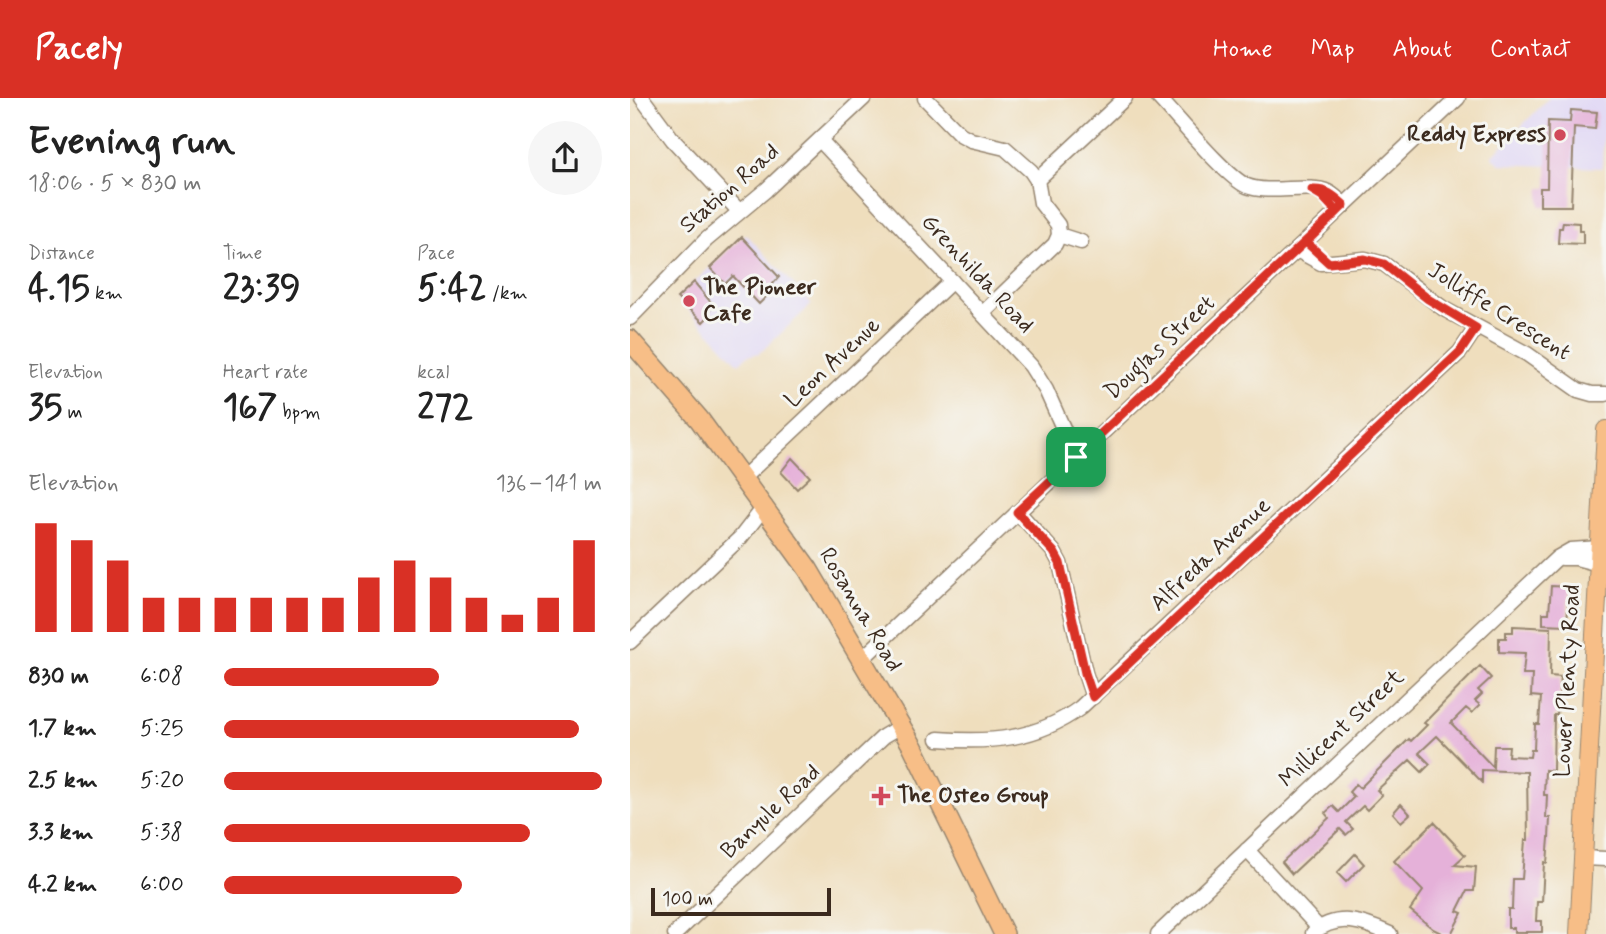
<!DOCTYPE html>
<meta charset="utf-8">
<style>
body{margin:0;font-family:Mynerve,sans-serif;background:#f6f6f6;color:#222;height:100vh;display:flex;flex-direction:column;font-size:26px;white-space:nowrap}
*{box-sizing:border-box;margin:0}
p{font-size:23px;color:#767676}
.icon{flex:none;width:38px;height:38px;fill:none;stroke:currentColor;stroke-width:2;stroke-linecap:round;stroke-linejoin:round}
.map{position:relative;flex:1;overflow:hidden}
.drawer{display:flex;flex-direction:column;background:#fff;width:630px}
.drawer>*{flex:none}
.scale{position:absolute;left:21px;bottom:18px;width:180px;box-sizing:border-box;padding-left:7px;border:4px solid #3b2a1e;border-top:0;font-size:19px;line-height:24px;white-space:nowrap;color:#3b2a1e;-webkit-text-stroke:5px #f6f6f2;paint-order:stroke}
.pin{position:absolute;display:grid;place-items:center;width:60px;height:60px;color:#fff;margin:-30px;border-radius:14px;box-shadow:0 4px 10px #0006}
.round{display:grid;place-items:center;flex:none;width:74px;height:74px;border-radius:37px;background:#f6f6f6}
.overview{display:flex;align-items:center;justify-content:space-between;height:119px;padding:0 28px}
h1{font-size:38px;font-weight:700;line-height:52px}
.figures{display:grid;grid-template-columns:repeat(3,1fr);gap:10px;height:119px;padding:7px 28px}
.figures div{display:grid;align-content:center}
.figures b{font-size:35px;font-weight:700}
.figures small{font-size:19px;font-weight:400}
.figures p{font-size:19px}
.chart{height:196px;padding:14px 28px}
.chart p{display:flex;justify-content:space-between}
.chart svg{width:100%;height:126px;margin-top:7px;stroke:#d93025;stroke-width:6}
ul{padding:0 28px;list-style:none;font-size:23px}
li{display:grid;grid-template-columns:112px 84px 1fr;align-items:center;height:52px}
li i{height:18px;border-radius:9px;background:#d93025}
header{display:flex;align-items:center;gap:42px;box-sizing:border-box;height:98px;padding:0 35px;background:#d93025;color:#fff}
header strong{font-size:33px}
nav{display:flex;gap:38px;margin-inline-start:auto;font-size:24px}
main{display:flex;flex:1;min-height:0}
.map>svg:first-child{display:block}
.built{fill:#dfd5f5}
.building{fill:#e5b1d9}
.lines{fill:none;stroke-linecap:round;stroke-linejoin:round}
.minor-casing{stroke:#95846e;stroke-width:17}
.major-casing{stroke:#95846e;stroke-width:20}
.highway-casing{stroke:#95846e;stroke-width:22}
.minor{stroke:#fff;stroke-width:14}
.major{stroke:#f7be87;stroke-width:18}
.highway{stroke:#f7be87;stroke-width:19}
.route-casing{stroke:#fff;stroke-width:14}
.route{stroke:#d93025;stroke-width:9}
.poi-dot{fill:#d1495b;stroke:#f6f6f2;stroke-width:2.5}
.labels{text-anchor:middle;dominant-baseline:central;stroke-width:6;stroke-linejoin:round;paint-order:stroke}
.poi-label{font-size:23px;font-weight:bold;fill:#3b2a1e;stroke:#f6f6f2;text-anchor:start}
.street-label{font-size:23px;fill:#3b2a1e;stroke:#f6f6f2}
</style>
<header>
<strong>Pacely</strong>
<nav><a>Home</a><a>Map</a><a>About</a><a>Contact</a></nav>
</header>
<main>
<section class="drawer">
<div class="overview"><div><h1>Evening run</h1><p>18:06 · 5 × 830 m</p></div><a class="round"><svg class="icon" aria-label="share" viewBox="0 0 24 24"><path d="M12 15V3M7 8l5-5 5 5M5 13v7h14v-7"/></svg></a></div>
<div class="figures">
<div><p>Distance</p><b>4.15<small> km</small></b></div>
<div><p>Time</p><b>23:39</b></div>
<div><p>Pace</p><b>5:42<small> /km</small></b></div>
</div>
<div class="figures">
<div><p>Elevation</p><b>35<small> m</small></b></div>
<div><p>Heart rate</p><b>167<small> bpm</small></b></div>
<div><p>kcal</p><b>272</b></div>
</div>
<div class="chart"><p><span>Elevation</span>136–141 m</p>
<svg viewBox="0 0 160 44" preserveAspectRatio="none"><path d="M5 44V6M15 44V12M25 44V19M35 44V32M45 44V32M55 44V32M65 44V32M75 44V32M85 44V32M95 44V25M105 44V19M115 44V25M125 44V32M135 44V38M145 44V32M155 44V12"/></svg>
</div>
<ul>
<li><b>830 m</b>6:08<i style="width:57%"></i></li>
<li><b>1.7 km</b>5:25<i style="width:94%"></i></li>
<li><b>2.5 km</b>5:20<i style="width:100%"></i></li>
<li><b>3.3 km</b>5:38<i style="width:81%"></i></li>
<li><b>4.2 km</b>6:00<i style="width:63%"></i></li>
</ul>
</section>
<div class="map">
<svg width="976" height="836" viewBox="0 0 976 836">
<rect width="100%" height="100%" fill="#f6f6f2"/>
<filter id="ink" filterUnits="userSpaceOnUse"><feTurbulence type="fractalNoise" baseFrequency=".0143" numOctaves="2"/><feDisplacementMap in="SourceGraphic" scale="14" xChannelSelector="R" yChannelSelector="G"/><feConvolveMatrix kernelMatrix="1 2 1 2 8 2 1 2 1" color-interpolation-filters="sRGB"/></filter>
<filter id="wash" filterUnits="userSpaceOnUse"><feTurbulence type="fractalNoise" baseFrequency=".00686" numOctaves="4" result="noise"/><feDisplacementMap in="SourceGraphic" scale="28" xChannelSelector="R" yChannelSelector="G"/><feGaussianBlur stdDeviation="1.57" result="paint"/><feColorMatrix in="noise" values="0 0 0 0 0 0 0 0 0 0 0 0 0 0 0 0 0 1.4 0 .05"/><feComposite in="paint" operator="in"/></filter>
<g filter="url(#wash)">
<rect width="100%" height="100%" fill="#efdebd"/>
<g class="built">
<polygon points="919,0 976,0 972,70 870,66 862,58"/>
<polygon points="116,136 182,206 130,255 117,258 109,266 47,200"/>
</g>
<g id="blocks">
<g class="building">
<polygon points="941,12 967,14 965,31 944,29 941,108 910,108 910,90 917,90 918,23 940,24"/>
<polygon points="933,124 949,125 949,133 953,133 953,146 928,145 929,130 932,130"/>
<polygon points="112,139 149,179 134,196 137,198 129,206 103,178 95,186 80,170"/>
<polygon points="64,184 84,208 76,215 79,218 73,224 47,200"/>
<polygon points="162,360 180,379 167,391 151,374"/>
<polygon points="921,488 939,489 937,527 913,526 913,515 919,515"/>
<polygon points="883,528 921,530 920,578 931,579 927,617 924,617 923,673 915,672 914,697 917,697 916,720 920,720 919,740 917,765 914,764 912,804 907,804 906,823 912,823 912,834 884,834 884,830 878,830 878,811 882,811 883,781 892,781 895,742 898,742 897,674 852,672 852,684 807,638 789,655 800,666 792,674 780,662 747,692 752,697 737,712 733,708 716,724 723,731 716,737 710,731 662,776 652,764 699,720 695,715 703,708 709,714 724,699 719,694 726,686 730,690 779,641 781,643 797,627 794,625 850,568 861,580 848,592 852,596 845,603 850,607 842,615 836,610 821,625 863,669 864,648 879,648 878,658 900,659 901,652 904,652 905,626 909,626 911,599 901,598 902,576 893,576 895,555 869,554 869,540 876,540 876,534 883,534"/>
<polygon points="771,706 780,716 771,724 763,715"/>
<polygon points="804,724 835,757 824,767 846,769 844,793 837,793 827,813 832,815 821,836 813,836 803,831 780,812 793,793 764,763"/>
<polygon points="725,756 734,766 716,784 707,775"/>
</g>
</g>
</g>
<g filter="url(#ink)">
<use href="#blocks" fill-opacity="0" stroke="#95846e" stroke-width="2"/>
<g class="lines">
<g class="minor-casing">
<g id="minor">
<polyline points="12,0 43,42 109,113"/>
<polyline points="295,0 330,36 341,42 375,50 401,73 407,82 411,105 428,127 429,137 425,146 353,215"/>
<path d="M529 0C548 20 596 79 617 88 640 97 679 85 698 94 704 97 709 102 714 107"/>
<polyline points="190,42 401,268 416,292 446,359"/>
<polyline points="407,82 495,0"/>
<polyline points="429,137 451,144"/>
<polyline points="667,152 691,165 735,161 754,166 814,211 897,256 948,292 962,296 976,296"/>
<polyline points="0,220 76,142 136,92 234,0"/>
<polyline points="114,379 322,183"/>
<polyline points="388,414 424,454 430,465 455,575 463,599"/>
<polyline points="932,460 946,460 969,466"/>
<polyline points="0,544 111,439 135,408"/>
<polyline points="232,561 828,0"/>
<path d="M308 641C361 645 406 642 450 610L830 254 846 230"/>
<polyline points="617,752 689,830"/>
<polyline points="953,760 976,761"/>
<path d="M683 835C708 814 734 824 760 836"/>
<polyline points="45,836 254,638 271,628"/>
<polyline points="528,836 927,460 941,452 969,450"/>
</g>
</g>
<g class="major-casing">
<polyline id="major" points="949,836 976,332"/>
</g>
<g class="highway-casing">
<polyline id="highway" points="0,242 69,321 178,471 283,649 374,836"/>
</g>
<use href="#minor" class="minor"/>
<use href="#major" class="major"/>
<use href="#highway" class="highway"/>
</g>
</g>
<g class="lines" filter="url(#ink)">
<g class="route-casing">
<path id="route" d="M446 359 387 414 424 454 430 465 455 575 463 599 830 254 846 230 798 201 754 166 735 161 699 165 676 144 714 107C704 98 697 91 682 92L692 98 707 114 446 359"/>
</g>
<use href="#route" class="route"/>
</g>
<g class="poi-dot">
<circle cx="930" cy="37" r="7"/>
<circle cx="59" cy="203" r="7"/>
<path d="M247.5 687.5h7v7h7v7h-7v7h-7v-7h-7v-7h7z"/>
</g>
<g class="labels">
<g class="poi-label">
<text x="916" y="37" text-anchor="end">Reddy Express</text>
<text x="73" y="190">The Pioneer<tspan x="73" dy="26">Cafe</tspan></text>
<text x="267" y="698">The Osteo Group</text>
</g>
<g class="street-label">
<text transform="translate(100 91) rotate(-41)">Station Road</text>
<text transform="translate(347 176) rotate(47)">Grenhilda Road</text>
<text transform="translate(869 214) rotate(32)">Jolliffe Crescent</text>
<text transform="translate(530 250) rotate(-43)">Douglas Street</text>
<text transform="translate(203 265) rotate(-43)">Leon Avenue</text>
<text transform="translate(581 457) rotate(-43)">Alfreda Avenue</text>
<text transform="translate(230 512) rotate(59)">Rosanna Road</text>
<text transform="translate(938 583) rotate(-87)">Lower Plenty Road</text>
<text transform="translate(712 631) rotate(-43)">Millicent Street</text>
<text transform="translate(141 714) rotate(-43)">Banyule Road</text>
</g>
</g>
</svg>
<div class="scale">100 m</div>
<div class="pin" style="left:446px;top:359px;background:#1e9e55"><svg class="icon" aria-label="arrive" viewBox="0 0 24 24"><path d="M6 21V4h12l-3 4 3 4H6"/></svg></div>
</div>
</main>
